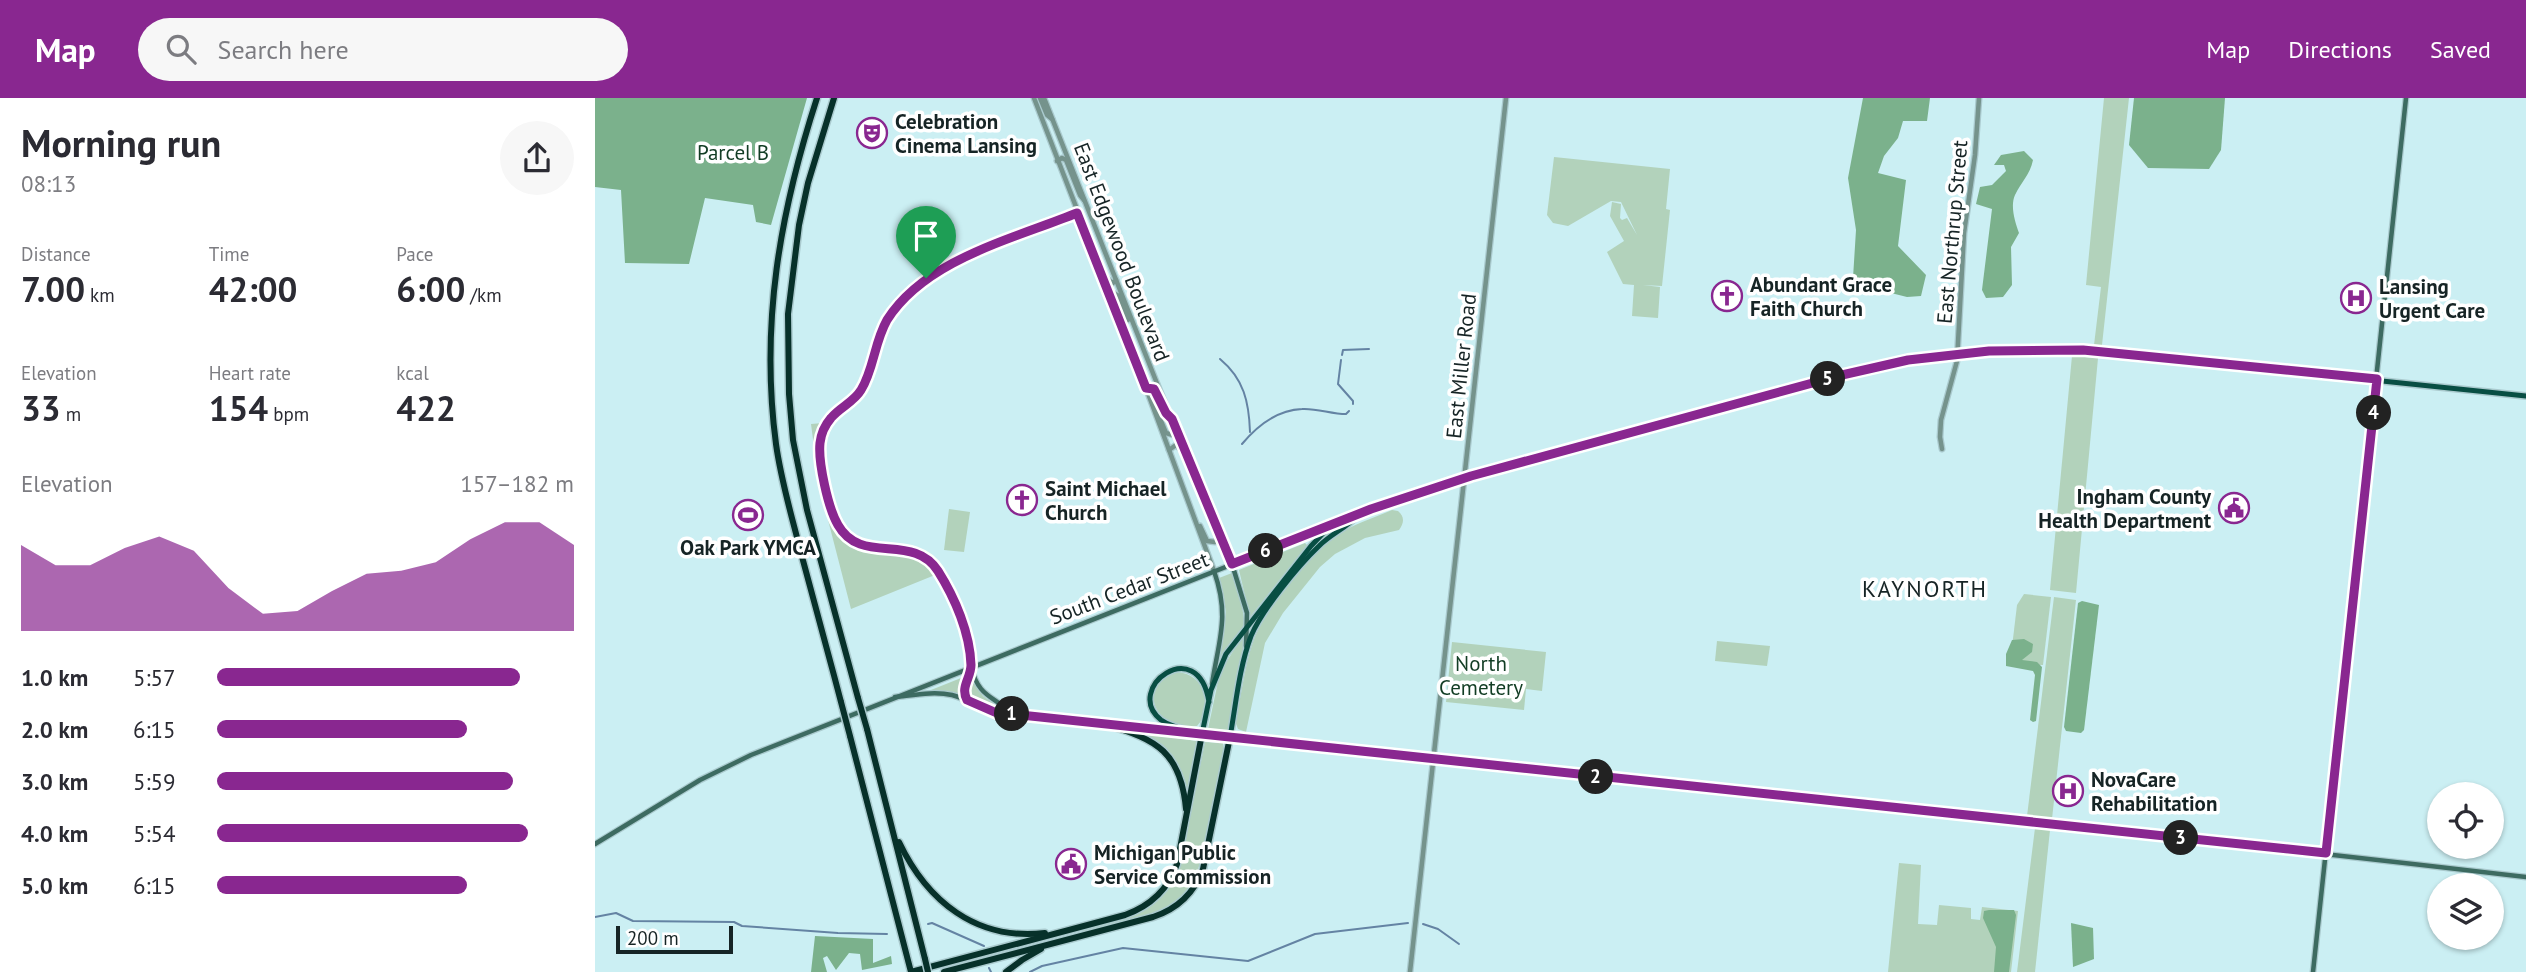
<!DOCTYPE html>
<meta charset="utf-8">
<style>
body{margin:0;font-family:"PT Sans",sans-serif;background:#f7f7f7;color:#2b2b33;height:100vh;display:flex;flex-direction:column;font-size:26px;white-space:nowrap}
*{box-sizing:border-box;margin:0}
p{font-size:23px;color:#7c7c81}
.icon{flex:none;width:38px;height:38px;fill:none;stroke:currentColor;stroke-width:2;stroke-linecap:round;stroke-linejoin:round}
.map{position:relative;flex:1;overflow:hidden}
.details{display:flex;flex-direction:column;background:#fff;width:595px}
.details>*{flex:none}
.buttons{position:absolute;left:1832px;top:684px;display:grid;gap:14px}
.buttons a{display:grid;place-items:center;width:77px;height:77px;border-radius:50%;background:#fff;box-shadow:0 2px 5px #0004;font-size:35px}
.scale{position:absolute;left:21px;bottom:18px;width:117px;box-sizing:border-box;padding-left:7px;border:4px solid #162425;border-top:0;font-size:19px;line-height:24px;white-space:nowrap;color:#162425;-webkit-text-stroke:5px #fff;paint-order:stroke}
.pin{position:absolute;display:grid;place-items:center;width:60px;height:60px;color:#fff;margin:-72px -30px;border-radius:50% 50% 50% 0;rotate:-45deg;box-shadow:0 0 7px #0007}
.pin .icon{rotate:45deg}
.km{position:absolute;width:35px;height:35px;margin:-18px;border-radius:50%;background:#222;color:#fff;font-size:19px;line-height:35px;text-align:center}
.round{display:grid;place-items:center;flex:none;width:74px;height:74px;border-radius:37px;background:#f7f7f7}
.summary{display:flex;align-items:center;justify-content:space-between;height:119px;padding:0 21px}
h1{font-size:38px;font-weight:700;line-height:52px}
.stats{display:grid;grid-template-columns:repeat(3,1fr);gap:10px;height:119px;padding:7px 21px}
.stats div{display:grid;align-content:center}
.stats b{font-size:35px;font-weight:700}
.stats small{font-size:19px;font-weight:400}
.stats p{font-size:19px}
.chart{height:196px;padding:14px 21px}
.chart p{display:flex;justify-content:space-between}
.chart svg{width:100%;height:126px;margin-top:7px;fill:#892790;opacity:.7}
ul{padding:0 21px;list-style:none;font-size:23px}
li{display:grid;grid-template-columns:112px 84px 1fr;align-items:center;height:52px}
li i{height:18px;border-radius:9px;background:#892790}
header{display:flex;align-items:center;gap:42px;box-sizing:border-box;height:98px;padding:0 35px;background:#892790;color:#fff}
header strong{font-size:33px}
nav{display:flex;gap:38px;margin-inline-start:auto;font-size:24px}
.search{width:490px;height:63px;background:#f7f7f7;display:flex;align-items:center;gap:18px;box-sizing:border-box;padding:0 24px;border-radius:38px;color:#7c7c81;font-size:26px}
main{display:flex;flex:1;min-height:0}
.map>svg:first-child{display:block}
.green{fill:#b2d2bb}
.forest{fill:#7bb18c}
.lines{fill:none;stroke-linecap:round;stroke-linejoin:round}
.stream{stroke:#6483a3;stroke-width:2}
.tertiary-casing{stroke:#aacace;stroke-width:7}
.secondary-casing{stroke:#aacace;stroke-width:7}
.primary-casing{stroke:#aacace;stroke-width:8}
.motorway-casing{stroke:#aacace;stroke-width:9}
.tertiary{stroke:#75938c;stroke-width:4.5}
.secondary{stroke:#3d6b61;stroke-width:4.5}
.primary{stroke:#084e43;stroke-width:5}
.motorway{stroke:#07312a;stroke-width:6}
.motorway-bridge-casing{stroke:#aacace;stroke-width:9;stroke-linecap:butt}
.motorway-bridge{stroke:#07312a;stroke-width:6}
.route-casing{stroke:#fff;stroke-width:14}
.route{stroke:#892790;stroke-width:9}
.labels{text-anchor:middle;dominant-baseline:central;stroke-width:7;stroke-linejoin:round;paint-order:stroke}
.poi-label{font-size:21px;font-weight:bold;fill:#162425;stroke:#fff;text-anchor:start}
.park-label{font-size:21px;fill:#123d24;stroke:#fff}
.street-label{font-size:21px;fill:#162425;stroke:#fff}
.neighbourhood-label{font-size:23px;letter-spacing:2px;fill:#162425;stroke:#fff}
</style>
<header>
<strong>Map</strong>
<div class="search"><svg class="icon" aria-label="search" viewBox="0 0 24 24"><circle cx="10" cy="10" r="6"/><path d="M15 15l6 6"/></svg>Search here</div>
<nav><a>Map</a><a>Directions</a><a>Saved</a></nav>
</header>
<main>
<section class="details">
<div class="summary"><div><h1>Morning run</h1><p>08:13</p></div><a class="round"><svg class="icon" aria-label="share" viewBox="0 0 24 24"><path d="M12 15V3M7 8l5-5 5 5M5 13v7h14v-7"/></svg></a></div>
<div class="stats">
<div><p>Distance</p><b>7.00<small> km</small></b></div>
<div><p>Time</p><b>42:00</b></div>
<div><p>Pace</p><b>6:00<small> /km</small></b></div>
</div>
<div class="stats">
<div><p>Elevation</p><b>33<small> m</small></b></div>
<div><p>Heart rate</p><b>154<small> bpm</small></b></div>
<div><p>kcal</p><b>422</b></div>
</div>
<div class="chart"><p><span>Elevation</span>157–182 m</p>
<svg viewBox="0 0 160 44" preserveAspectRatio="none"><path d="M0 44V14L10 21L20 21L30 15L40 11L50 16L60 29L70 38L80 37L90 30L100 24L110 23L120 20L130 12L140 6L150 6L160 14V44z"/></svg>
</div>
<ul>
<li><b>1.0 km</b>5:57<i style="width:85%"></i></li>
<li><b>2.0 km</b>6:15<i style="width:70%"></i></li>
<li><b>3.0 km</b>5:59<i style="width:83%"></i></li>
<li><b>4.0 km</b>5:54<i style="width:87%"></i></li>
<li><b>5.0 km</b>6:15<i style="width:70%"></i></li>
</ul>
</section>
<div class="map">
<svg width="1931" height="874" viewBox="0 0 1931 874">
<rect width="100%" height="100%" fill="#cbeff3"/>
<g class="green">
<polygon points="1509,0 1534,0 1507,247 1499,247 1506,189 1491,187"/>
<polygon points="959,59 1075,71 1071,111 1075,112 1067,188 1048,187 1065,189 1063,220 1037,218 1039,187 1028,186 1012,154 1029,143 1015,118 1017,104 1026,106 1025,120 1027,122 1032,120 1042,137 1026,104 1016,103 973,128 958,125 952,117"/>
<polygon points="1477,258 1503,260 1481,495 1455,492"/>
<path d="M228 325C218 346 223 366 227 388 230 400 232 413 237 424 261 477 314 433 340 477L256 511 224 387 216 326Z"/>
<polygon points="354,411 375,414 369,454 349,452"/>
<path d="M797 412 803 413C810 419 809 425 804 432L770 440 740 456 725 469 688 515 670 545 651 634 643 631 640 623C647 597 649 569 658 544 667 516 714 456 739 439 756 427 778 420 797 412Z"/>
<polygon points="710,445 712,447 710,450 655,519 644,472"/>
<polygon points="637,475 645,497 650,526 624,561 631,514 624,480"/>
<polygon points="1429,496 1456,499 1448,567 1415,566 1422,507"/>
<polygon points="1459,499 1481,502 1457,721 1432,718"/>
<polygon points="647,539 650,541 633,632 613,631 625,574"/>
<polygon points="1122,543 1175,548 1172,568 1120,563"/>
<polygon points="857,544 951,554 947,593 931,591 929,612 851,604"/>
<path d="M582 574C610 576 620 609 602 628 563 635 538 590 582 574Z"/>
<polygon points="375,577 388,598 410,614 397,611 372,598 371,594"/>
<polygon points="371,578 366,597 347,593 331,594"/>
<path d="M553 636 602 643 592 694C585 673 571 651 552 638Z"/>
<path d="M610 644 628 645 629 652C621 690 613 776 585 801 564 820 515 829 487 834L488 831C538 817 572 812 587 756Z"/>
<polygon points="1440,730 1455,732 1440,874 1422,874"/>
<polygon points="1304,765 1326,767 1323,826 1342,827 1344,807 1376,810 1376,821 1385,822 1387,809 1423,813 1416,874 1293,874"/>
</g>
<g class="forest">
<polygon points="0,0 212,0 176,127 161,124 158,107 110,100 94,166 30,165 26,92 0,89"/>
<polygon points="1268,0 1335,0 1332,23 1308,23 1303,40 1289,58 1283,75 1311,82 1303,148 1331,177 1326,198 1312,199 1284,192 1285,182 1258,180 1261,132 1253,80"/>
<polygon points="1539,0 1630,0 1626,52 1614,71 1553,70 1534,47"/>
<path d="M1429 53 1438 62C1435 77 1426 84 1420 97 1415 108 1420 124 1424 135L1416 149 1417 187 1408 199 1391 200 1387 192 1397 111 1381 106 1385 89 1397 87 1411 73 1409 67H1399L1406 57Z"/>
<polygon points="1487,503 1504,507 1489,632 1486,635 1471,633 1469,629 1483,505"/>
<polygon points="1429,541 1438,546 1437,554 1427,562 1442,564 1447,569 1441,623 1438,624 1435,622 1440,577 1438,573 1411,568 1411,556 1417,542"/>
<polygon points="1394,812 1419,812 1421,817 1414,874 1399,874 1401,849 1388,820 1389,813"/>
<polygon points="1476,825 1498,830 1499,861 1478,869"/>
<polygon points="220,838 278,841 278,865 296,858 297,866 267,872 265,856 254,855 241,872 232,858 228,860 232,874 216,874"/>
</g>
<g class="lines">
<g class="stream">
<polyline points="747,257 748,252 774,251"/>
<path d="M625 261C649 281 654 304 655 334"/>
<polyline points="746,262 743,286 758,303 758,306"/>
<path d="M647 346C662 328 682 312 707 311 722 310 736 316 751 316L754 313"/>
<polyline points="0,819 21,815 38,823 139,824 147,828 243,835 292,836"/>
<polyline points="333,826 337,825 389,848"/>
<polyline points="828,826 843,831 864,846"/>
<polyline points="394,870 396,874"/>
<polyline points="435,874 447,868 528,850 653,863 720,836 813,825"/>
</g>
<g class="tertiary-casing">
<g id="tertiary">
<polyline points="439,0 551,290 619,473"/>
<polyline points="445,0 452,17 457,21"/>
<polyline points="449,0 565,293 637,466"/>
<polyline points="462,63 467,60 471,62 485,97 489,102"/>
<polyline points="491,135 495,139 511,180 518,185 521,182"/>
<polyline points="515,198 520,196 524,198 533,222"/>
<polyline points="551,290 559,291 574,318"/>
<polyline points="557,302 571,335 578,337 581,333"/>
<polyline points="1347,351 1345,339 1346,322 1362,263 1369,135 1380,57 1384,0"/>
<polyline points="574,352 581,347 588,353"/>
<polyline points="605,428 612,443 620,444 625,438"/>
<path d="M372 602C365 589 376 580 376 567 375 535 360 500 343 473 318 434 266 468 243 427 229 403 218 343 236 320 245 309 259 304 266 292 278 272 278 245 292 222 330 161 418 141 482 115"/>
<polyline points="815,874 911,0"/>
</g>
</g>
<g class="secondary-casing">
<g id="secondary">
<polyline points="637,466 652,515 651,548"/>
<path d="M376 569C384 600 398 597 417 616"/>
<path d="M617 586C624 541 635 518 619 473"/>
<path d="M300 599C319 597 339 593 357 597 377 602 395 619 417 616L595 635"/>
<path d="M607 636C1048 684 1490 727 1931 779"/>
<polyline points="0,746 105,682 156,657 734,428"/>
<polyline points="1718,874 1811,0"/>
</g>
</g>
<g class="primary-casing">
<g id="primary">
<path d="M614 604C603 534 527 591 566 622 577 630 595 632 607 636L616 592 631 556 716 448 735 428 806 401 876 378 1273 270 1362 256 1423 252H1488L1931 298"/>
<path d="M635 639C641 606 644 570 656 538 667 512 703 468 724 448 736 436 751 430 762 418"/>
</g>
</g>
<g class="motorway-casing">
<g id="motorway">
<path d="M222 0C185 114 165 226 181 346 186 383 197 419 206 455 219 504 233 554 246 604"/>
<polyline points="239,0 213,85 204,127 193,216 194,296 198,342 212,412 263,600"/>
<path d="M512 627C562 641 586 655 591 711"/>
<polyline points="272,631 330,861"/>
<polyline points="255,638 316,874"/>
<path d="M304 744C332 803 381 843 450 835"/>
<path d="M316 874 530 817C555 808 573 792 582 766L607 636"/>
<path d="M349 874 558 819C582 811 599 796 608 771L635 639"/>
<polyline points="411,874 427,862 446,851"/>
</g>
</g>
<use href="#tertiary" class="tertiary"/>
<use href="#secondary" class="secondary"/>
<use href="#primary" class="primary"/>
<use href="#motorway" class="motorway"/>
<g class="motorway-bridge-casing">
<g id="motorway-bridge">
<polyline points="263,600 272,631"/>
<polyline points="246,604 255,638"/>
<polyline points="330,861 333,874"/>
</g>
</g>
<use href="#motorway-bridge" class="motorway-bridge"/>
</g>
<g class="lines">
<g class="route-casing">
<path id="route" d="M482 115 551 290 559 291 571 315 577 321 637 466 776 411 876 378 1247 277 1313 262 1394 253 1488 252 1782 281 1731 755 416 616H404L372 602C365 589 376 580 376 567 375 535 360 500 343 473 318 434 266 468 243 427 233 410 223 364 225 345 226 336 230 327 236 320 245 309 259 304 266 292 279 271 279 245 292 222 331 161 418 141 482 115Z"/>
</g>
<use href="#route" class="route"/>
</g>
<defs>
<g id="theatre-ring" transform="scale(1.575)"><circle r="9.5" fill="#fff" stroke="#892790" stroke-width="1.5"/><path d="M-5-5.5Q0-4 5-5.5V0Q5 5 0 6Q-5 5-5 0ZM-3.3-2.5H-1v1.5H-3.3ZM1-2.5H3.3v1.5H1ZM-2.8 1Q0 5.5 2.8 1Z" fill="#892790"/></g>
<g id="church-ring" transform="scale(1.575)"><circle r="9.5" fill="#fff" stroke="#892790" stroke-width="1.5"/><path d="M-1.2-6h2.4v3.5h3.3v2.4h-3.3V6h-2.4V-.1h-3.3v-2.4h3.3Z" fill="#892790"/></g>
<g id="hospital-ring" transform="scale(1.575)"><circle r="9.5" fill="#fff" stroke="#892790" stroke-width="1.5"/><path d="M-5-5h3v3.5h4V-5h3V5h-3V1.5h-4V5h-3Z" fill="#892790"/></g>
<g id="civic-ring" transform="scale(1.575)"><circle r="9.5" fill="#fff" stroke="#892790" stroke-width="1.5"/><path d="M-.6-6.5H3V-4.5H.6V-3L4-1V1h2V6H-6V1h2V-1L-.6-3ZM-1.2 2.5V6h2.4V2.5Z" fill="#892790"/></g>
<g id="stadium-ring" transform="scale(1.575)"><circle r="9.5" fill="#fff" stroke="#892790" stroke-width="1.5"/><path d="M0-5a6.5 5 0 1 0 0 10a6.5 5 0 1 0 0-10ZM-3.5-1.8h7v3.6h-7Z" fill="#892790"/></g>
</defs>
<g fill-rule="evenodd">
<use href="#theatre-ring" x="277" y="35"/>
<use href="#church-ring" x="1132" y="198"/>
<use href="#hospital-ring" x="1761" y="200"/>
<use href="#church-ring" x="427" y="402"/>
<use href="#civic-ring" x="1639" y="410"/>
<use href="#stadium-ring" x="153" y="417"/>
<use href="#hospital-ring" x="1473" y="693"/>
<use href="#civic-ring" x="476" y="766"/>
</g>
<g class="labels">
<g class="poi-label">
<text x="300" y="23">Celebration<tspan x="300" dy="24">Cinema Lansing</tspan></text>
<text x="1155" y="186">Abundant Grace<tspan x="1155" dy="24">Faith Church</tspan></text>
<text x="1784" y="188">Lansing<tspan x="1784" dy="24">Urgent Care</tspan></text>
<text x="450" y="390">Saint Michael<tspan x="450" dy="24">Church</tspan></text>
<text x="1616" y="398" text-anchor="end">Ingham County<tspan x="1616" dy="24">Health Department</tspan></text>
<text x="153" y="449" text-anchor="middle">Oak Park YMCA</text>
<text x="1496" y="681">NovaCare<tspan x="1496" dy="24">Rehabilitation</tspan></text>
<text x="499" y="754">Michigan Public<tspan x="499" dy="24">Service Commission</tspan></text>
</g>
<g class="park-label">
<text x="138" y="54">Parcel B</text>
<text x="886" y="565">North<tspan x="886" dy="24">Cemetery</tspan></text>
</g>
<g class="street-label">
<text transform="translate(1357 134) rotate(-85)">East Northrup Street</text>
<text transform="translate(527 154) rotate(69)">East Edgewood Boulevard</text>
<text transform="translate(866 268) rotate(-84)">East Miller Road</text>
<text transform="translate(534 490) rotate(-21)">South Cedar Street</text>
</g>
<g class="neighbourhood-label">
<text x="1330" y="490">KAYNORTH</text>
</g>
</g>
</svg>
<div class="buttons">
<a><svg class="icon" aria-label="locate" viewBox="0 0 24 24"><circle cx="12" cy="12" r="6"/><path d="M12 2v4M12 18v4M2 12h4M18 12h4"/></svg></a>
<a><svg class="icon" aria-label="layers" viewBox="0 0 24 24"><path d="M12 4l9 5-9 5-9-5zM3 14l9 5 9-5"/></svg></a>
</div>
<div class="scale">200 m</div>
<div class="pin" style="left:331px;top:180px;background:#1e9e55"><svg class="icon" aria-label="arrive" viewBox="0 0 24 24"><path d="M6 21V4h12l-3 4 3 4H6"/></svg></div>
<b class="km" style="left:417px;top:616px">1</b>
<b class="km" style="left:1001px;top:679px">2</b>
<b class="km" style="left:1586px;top:740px">3</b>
<b class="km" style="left:1779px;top:315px">4</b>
<b class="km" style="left:1233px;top:281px">5</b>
<b class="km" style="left:671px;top:453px">6</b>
</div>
</main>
